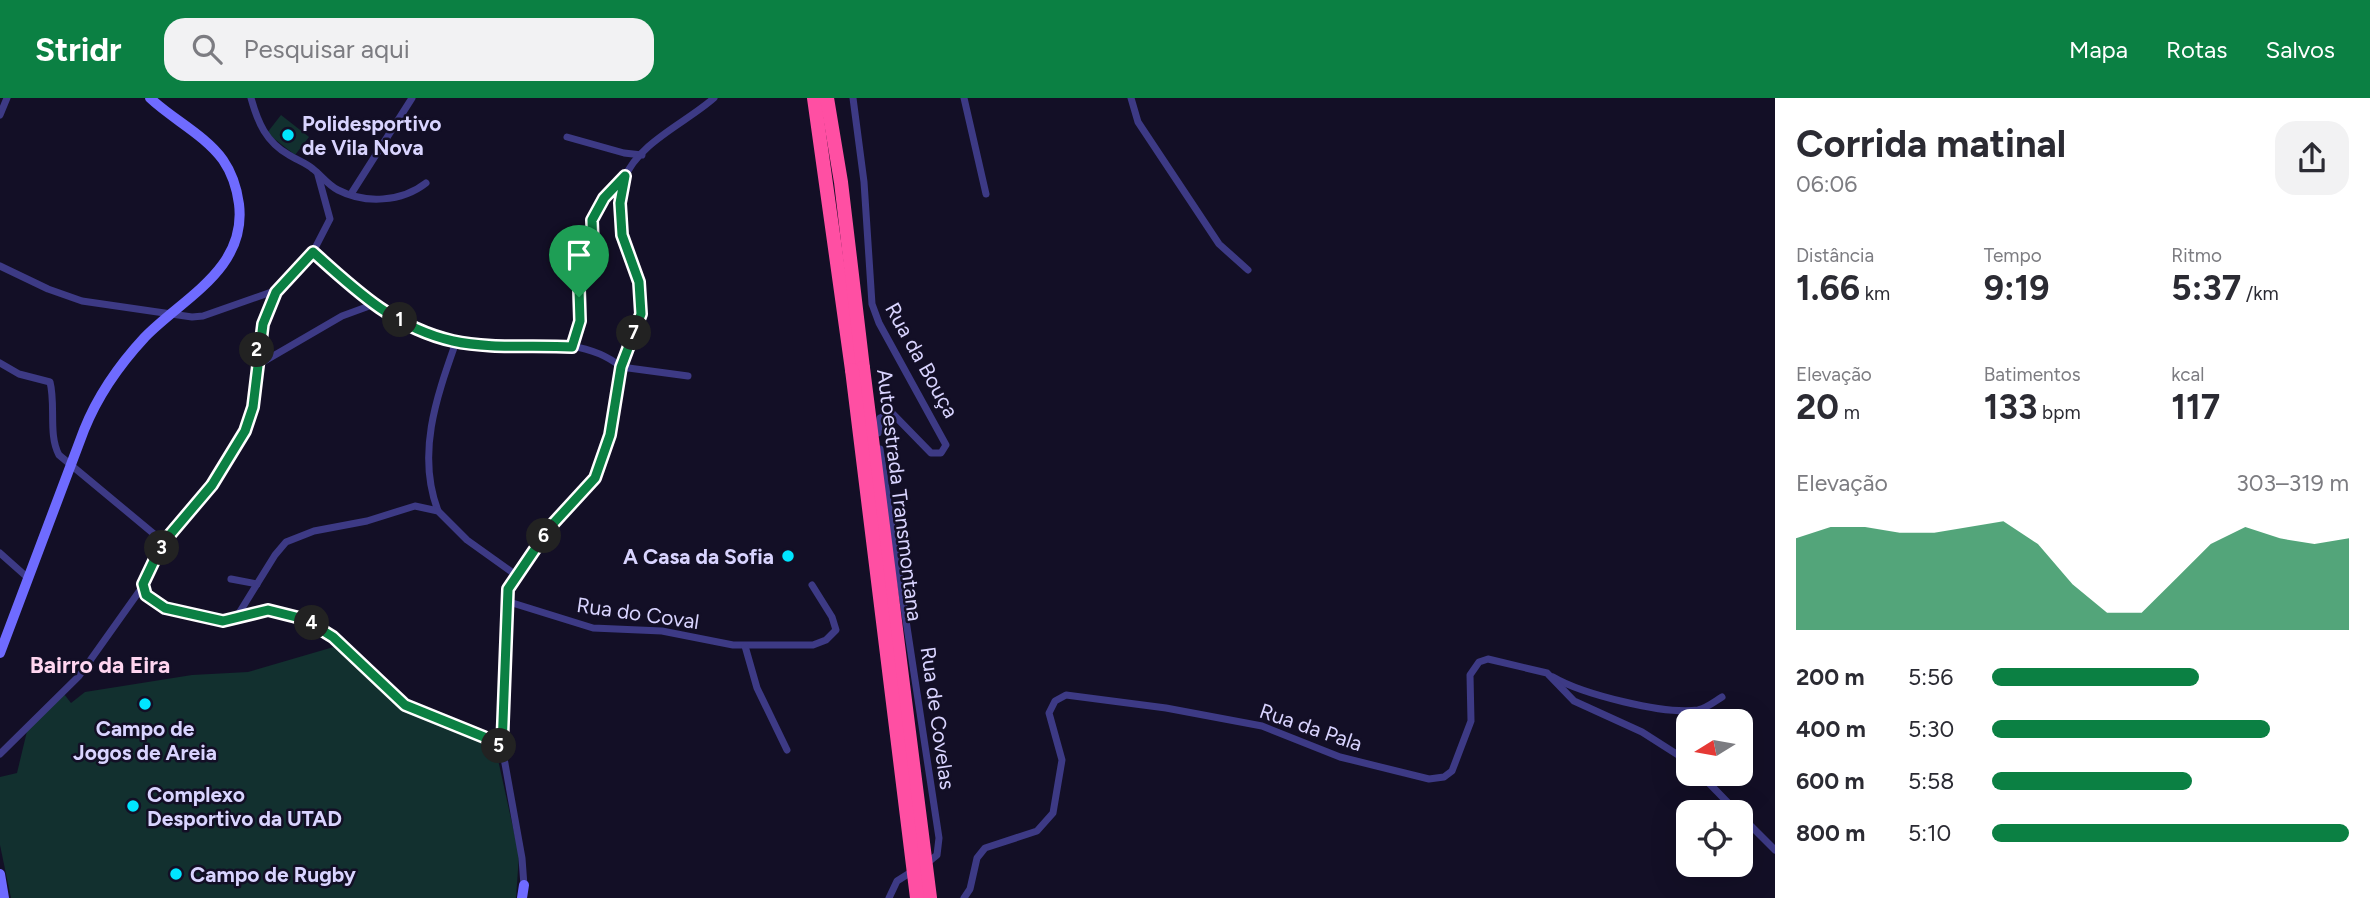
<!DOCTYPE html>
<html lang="pt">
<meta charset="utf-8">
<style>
body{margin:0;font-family:Figtree,sans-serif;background:#f2f2f3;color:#2b2b33;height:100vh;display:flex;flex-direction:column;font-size:26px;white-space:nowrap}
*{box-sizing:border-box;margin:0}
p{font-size:23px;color:#7c7c81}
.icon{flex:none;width:38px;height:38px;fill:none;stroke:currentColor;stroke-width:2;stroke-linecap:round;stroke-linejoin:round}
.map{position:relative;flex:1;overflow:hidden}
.sheet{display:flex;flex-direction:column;background:#fff;width:595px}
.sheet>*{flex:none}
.needle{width:46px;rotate:259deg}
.tools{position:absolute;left:1676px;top:611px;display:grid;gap:14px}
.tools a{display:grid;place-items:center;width:77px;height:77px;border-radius:14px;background:#fff;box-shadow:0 7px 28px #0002;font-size:35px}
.pin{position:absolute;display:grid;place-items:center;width:60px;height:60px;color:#fff;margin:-72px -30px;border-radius:50% 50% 50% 0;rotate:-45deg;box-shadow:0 0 7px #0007}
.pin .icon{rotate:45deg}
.km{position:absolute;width:35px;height:35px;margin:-18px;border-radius:50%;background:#222;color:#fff;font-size:19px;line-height:35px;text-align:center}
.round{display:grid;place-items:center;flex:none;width:74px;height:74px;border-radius:21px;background:#f2f2f3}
.headline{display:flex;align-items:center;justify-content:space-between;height:119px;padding:0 21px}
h1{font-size:38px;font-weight:700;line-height:52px}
.metrics{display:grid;grid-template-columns:repeat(3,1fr);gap:10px;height:119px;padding:7px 21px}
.metrics div{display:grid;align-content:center}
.metrics b{font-size:35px;font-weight:700}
.metrics small{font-size:19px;font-weight:400}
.metrics p{font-size:19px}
.chart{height:196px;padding:14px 21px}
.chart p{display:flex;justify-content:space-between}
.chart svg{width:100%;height:126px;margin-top:7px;fill:#0b8043;opacity:.7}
ul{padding:0 21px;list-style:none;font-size:23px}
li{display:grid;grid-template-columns:112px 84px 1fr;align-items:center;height:52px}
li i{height:18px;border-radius:9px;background:#0b8043}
header{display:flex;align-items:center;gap:42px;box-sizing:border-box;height:98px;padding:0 35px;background:#0b8043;color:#fff}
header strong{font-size:33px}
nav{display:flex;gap:38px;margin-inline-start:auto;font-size:24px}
.search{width:490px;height:63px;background:#f2f2f3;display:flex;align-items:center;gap:18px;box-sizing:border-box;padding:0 24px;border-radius:21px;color:#7c7c81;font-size:26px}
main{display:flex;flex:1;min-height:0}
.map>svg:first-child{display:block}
.green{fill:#12302f}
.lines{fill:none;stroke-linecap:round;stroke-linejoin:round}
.street{stroke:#3d3a85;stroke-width:7}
.secondary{stroke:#6f6bff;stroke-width:10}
.highway{stroke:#ff4fa3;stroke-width:14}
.highway-bridge{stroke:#ff4fa3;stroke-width:14}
.route-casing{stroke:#fff;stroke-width:14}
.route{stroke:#0b8043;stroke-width:9}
.poi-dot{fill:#00e5ff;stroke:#130f26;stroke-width:2.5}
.labels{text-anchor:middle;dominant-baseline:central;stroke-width:5;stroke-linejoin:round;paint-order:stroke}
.poi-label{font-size:21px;font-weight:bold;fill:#d9d4ff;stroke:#130f26;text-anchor:start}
.street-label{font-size:21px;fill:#d9d4ff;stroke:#130f26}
.neighbourhood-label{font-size:23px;font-weight:bold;fill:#ffd6f0;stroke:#130f26}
</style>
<header>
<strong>Stridr</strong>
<div class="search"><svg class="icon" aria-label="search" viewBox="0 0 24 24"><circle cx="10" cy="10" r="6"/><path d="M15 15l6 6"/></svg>Pesquisar aqui</div>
<nav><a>Mapa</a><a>Rotas</a><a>Salvos</a></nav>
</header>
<main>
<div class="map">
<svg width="1775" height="800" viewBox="0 0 1775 800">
<rect width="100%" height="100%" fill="#130f26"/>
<g class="green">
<polygon points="281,17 309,39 295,57 267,35"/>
<polygon points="337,548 400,609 480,642 497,657 519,757 516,800 11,800 0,747 0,679 17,675 28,629 64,596 71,605 85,594 192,577 248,574"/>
</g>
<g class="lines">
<g class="street">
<path d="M251 0C258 25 266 44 289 57 297 62 306 65 313 71 321 77 328 87 338 92 365 106 402 104 426 85"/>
<polyline points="853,0 864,84 872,206 879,225 946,347 941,355 931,355 892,315 880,320 878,335"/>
<polyline points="964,0 986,96"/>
<polyline points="1131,0 1138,24 1219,146 1248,172"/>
<polyline points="0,17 7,0"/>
<polyline points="567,39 624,55 642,57"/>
<polyline points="351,96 412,0"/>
<path d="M313 154C355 192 397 234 455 244 508 253 577 232 621 269"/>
<polyline points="0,168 48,191 82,203 192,219 203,218 280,191 313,154 330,121 318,77"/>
<polyline points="572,249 580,223 579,191 593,151 591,122 604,100 624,79"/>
<path d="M0 265 19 276 50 284C56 307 48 337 59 357L154 436 162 446 143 488 79 578 0 656"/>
<polyline points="256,268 342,218 372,207"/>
<polyline points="621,269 688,278"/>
<polyline points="880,351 939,740 937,757 926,766"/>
<path d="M438 413C416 355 437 298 456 244"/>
<polyline points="162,446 212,387 249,325 260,237 277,194"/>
<polyline points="0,455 28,480"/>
<polyline points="231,481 257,486"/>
<path d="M143 488C148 511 206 524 227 522 248 521 262 509 284 514 334 526 359 570 396 601 426 626 471 628 502 650"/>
<polyline points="506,503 593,530 662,533 733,547 813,547 826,542 836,532 832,519 812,487"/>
<polyline points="236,520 275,457 286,444 314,433 367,423 415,408 438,413 467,442 516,477"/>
<polyline points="745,548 757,590 787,652"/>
<path d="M1553 579C1582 596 1664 617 1698 612 1707 610 1714 604 1722 599"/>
<polyline points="1700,676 1737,714"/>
<polyline points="1741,718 1775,752"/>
<path d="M524 788 522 760 502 649 507 495C514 470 540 439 558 421 570 409 585 397 593 382 613 347 612 307 621 269 626 250 637 233 642 214 651 177 603 130 624 81 639 44 686 25 714 0"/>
<polyline points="889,800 897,783 916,771"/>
<polyline points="964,800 970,791 977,760 985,750 1037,733 1053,715 1062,662 1049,615 1055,603 1066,597 1166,610 1262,628 1340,659 1429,681 1444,679 1452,673 1471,623 1470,577 1479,564 1488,561 1547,575 1574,603 1642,634 1689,664"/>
</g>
<g class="secondary">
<path d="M0 555 84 332C98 297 119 267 145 239 183 200 247 171 239 106 237 91 232 75 223 62 205 37 172 21 150 0"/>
<polyline points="0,776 4,800"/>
<polyline points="522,800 524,787"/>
</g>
<g class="highway">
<polyline points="814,0 852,272"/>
<polyline points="827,0 841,84 863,270"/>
</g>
<g class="highway-bridge">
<polyline points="863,270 930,800"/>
<polyline points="852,272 917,800"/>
</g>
</g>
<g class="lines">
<g class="route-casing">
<path id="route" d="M625 78 620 105 622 137 639 184 641 216 621 269 610 337 595 380 550 429 508 491 502 650 484 639 405 607 333 539 304 521 268 512 223 523 165 510 146 497 143 486 162 446 212 387 245 333 253 309 263 226 276 194 313 154C355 192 395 230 453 243 488 251 536 247 572 249L580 223 579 191 593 150 592 122 604 100Z"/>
</g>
<use href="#route" class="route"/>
</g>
<g class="poi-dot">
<circle cx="288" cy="37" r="7"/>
<circle cx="788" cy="458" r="7"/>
<circle cx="145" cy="606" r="7"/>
<circle cx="133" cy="708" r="7"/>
<circle cx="176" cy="776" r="7"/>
</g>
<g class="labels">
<g class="poi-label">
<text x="302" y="25">Polidesportivo<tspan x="302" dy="24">de Vila Nova</tspan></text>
<text x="774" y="458" text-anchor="end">A Casa da Sofia</text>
<text x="145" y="630" text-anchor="middle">Campo de<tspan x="145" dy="24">Jogos de Areia</tspan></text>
<text x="147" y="696">Complexo<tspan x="147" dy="24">Desportivo da UTAD</tspan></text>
<text x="190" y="776">Campo de Rugby</text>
</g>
<g class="street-label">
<text transform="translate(922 262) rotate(61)">Rua da Bouça</text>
<text transform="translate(900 397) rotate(83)">Autoestrada Transmontana</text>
<text transform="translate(638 515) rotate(8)">Rua do Coval</text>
<text transform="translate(938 620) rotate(82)">Rua de Covelas</text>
<text transform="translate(1311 629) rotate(19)">Rua da Pala</text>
</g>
<g class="neighbourhood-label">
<text x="100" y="567">Bairro da Eira</text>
</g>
</g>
</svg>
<div class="tools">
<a><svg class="needle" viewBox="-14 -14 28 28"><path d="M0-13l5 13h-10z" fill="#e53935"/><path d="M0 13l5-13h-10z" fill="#7c7c81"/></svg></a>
<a><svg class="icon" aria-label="locate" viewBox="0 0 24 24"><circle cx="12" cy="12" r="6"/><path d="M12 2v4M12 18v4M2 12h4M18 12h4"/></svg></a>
</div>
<div class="pin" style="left:579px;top:199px;background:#1e9e55"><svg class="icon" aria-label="arrive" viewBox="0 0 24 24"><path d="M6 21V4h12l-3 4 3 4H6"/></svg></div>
<b class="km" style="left:400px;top:222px">1</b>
<b class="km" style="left:257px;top:252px">2</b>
<b class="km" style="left:162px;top:450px">3</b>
<b class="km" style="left:312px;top:525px">4</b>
<b class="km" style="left:499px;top:648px">5</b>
<b class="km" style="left:544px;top:438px">6</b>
<b class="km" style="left:634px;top:235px">7</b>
</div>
<section class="sheet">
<div class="headline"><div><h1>Corrida matinal</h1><p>06:06</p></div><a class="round"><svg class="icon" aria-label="share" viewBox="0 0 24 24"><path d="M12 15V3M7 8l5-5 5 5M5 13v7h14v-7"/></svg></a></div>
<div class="metrics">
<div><p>Distância</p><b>1.66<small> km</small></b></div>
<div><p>Tempo</p><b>9:19</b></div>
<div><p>Ritmo</p><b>5:37<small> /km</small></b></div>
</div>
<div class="metrics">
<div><p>Elevação</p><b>20<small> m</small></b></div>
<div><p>Batimentos</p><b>133<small> bpm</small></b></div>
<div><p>kcal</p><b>117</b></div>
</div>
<div class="chart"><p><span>Elevação</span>303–319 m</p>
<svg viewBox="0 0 160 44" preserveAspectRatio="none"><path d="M0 44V12L10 8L20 8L30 10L40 10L50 8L60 6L70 14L80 28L90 38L100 38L110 26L120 14L130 8L140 12L150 14L160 12V44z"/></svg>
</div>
<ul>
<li><b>200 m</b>5:56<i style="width:58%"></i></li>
<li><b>400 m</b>5:30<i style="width:78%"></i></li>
<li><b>600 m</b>5:58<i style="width:56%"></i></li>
<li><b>800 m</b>5:10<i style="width:100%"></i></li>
</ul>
</section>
</main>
